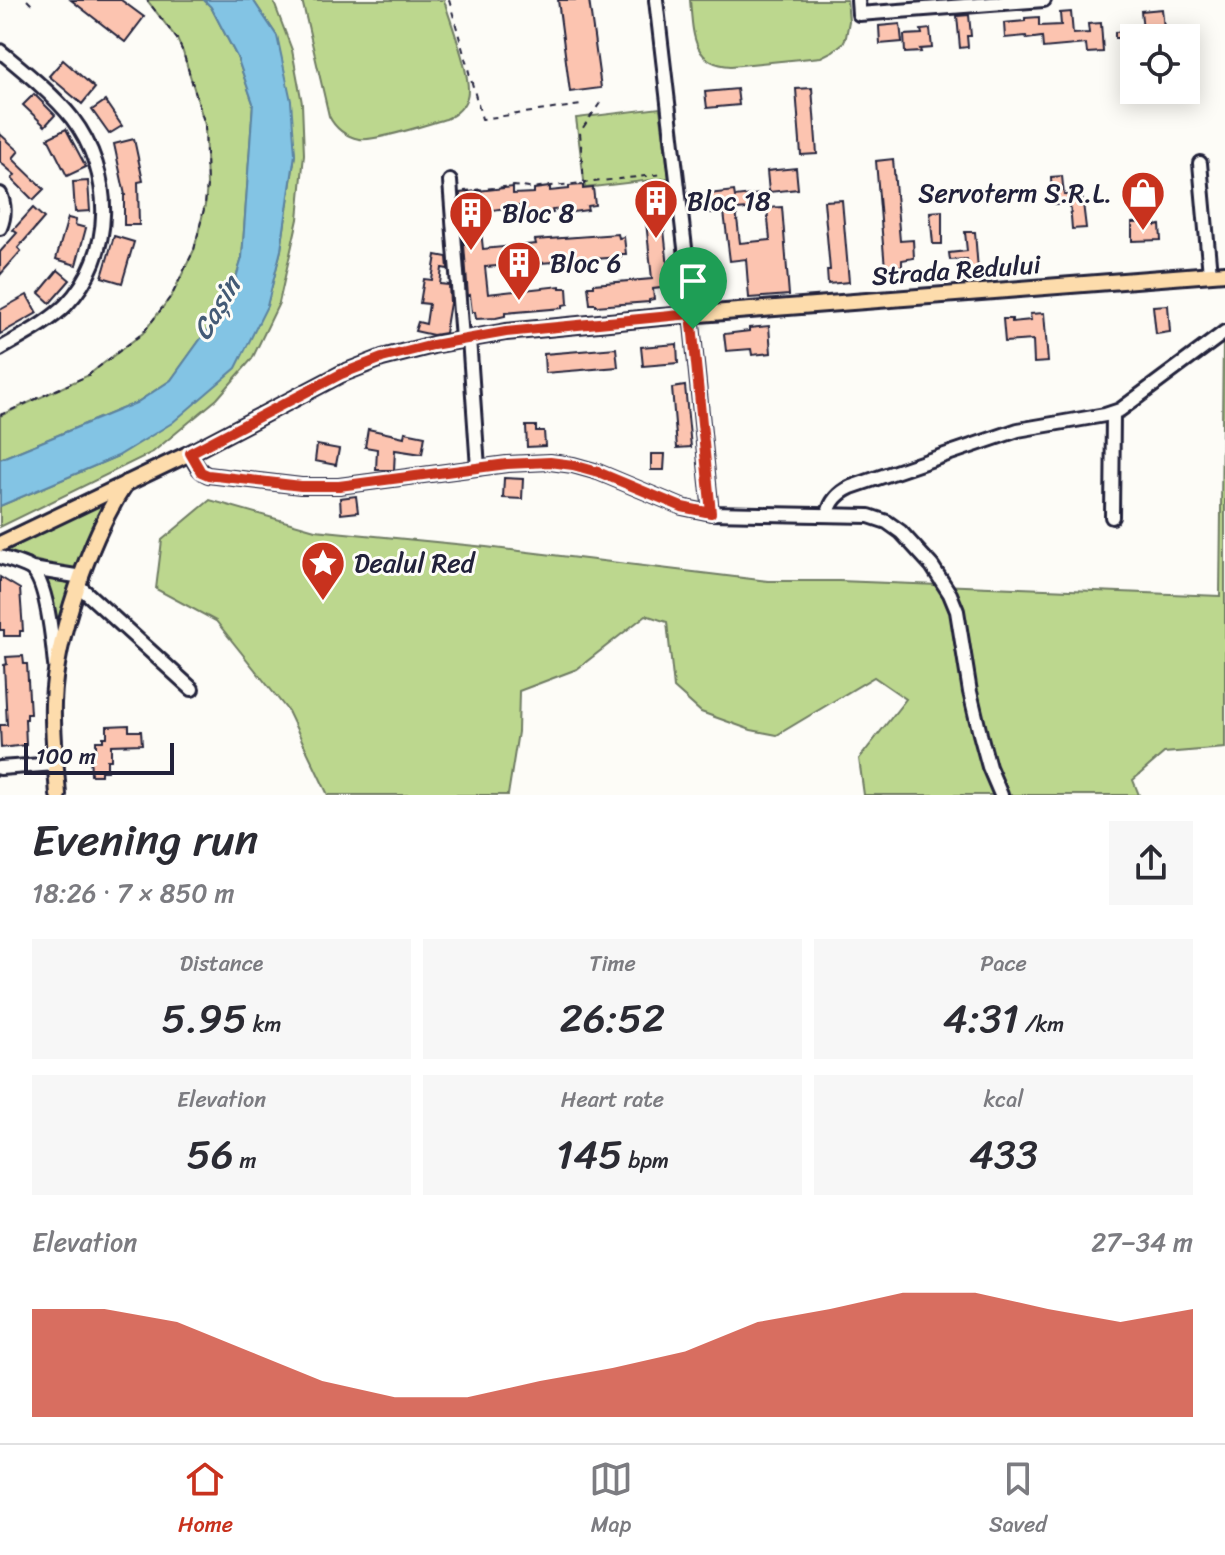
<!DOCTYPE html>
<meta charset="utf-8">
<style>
body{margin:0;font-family:Sriracha,sans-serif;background:#f7f7f7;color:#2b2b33;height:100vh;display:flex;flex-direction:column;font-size:30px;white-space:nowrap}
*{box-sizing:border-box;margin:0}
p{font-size:26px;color:#7c7c81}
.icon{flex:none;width:44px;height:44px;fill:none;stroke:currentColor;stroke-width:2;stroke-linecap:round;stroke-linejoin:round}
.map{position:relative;height:795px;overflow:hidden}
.sheet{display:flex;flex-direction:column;background:#fff;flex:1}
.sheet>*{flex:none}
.tools{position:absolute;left:1120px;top:24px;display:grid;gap:16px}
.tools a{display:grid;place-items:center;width:80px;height:80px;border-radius:0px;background:#fff;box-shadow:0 4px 20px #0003;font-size:40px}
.scale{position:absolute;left:24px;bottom:20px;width:150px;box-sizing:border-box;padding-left:8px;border:4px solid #22223b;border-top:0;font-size:22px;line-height:28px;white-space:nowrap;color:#22223b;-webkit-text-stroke:6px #fdfcf7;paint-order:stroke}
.pin{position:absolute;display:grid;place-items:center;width:68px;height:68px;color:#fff;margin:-82px -34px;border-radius:50% 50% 50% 0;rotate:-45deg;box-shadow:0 0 8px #0007}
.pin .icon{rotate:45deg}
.round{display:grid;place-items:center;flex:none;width:84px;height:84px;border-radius:0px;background:#f7f7f7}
.headline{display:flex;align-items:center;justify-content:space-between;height:136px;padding:0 32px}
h1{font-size:44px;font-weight:600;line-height:60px}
.figures{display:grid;grid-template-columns:repeat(3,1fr);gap:12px;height:136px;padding:8px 32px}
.figures div{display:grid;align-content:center;border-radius:0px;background:#f7f7f7;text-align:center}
.figures b{font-size:40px;font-weight:600}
.figures small{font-size:22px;font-weight:400}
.figures p{font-size:22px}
.chart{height:224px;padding:16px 32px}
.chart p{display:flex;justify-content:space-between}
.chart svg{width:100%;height:144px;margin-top:8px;fill:#c8321e;opacity:.7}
.tabs{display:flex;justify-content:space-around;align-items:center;height:112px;border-top:2px solid #e1e1e2;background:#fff;font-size:22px;color:#7c7c81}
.tabs a{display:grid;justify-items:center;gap:4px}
.tabs .active{color:#c8321e}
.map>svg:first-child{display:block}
.green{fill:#bcd78e;stroke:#6f7c64;stroke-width:2}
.water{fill:#83c4e4;stroke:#5c83a0;stroke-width:2}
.building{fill:#fcc4b0;stroke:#22223b;stroke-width:2}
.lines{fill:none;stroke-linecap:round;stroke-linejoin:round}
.minor-casing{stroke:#22223b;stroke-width:18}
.major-casing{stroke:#22223b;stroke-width:20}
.path{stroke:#22223b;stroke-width:2;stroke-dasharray:6 6;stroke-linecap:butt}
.minor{stroke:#fdfcf7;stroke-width:12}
.major{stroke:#fddcac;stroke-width:14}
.route-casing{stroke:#fff;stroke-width:16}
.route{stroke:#c8321e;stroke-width:10}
.labels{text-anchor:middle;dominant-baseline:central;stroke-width:6;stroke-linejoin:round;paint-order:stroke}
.poi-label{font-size:26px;fill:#22223b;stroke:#fdfcf7;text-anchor:start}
.street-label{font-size:26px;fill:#22223b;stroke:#fdfcf7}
.water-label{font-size:28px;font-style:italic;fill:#445b76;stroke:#fdfcf7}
</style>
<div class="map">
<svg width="1225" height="795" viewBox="0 0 1225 795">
<rect width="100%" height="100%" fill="#fdfcf7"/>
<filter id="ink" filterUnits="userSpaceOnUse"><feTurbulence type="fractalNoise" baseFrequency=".0125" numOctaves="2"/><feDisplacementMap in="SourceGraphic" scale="16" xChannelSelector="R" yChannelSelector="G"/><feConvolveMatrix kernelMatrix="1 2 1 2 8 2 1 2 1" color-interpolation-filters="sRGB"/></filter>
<g filter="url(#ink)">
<g class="green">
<polygon points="147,0 204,0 211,7 237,57 253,103 242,258 230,298 171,380 136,403 0,459 0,416 87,376 143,333 172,295 194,250 205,205 207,185 205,125 183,52 177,39"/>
<polygon points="253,0 273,0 292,50 302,103 304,154 298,219 279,303 252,359 217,399 153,452 0,527 0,506 118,456 267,305 281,250 295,155 277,36"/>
<path d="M302 0H444C450 21 473 79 467 97 464 108 455 115 446 119 428 124 374 142 359 139 345 136 335 128 329 116Z"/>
<path d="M690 0H847L849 21 846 37 843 43 833 51 821 57 731 66C691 65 693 30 690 0Z"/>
<polygon points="660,108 669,178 585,188 576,118"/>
<polygon points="1223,340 1225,340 1225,748 1164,753 1133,780 1139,795 864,795 859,759 906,699 874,677 777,735 751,730 701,712 674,688 667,622 646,615 577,669 519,691 518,732 508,795 328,795 288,711 216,621 156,589 162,540 210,500 315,530 486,547 768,581 839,581 1220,596"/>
<polygon points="102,502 104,506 74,569 67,569 5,552 6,548"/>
<path d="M45 576 67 579 70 583 56 629 53 628C51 611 53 592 42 579Z"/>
</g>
<polygon class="water" points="204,0 253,0 277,36 291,101 295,154 281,250 267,306 236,368 172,423 118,456 0,506 0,459 136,403 171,380 230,298 242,258 253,103 237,57 211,7"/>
<g class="building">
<polygon points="71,0 121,0 144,17 125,42"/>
<polygon points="558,0 589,0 601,88 570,92"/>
<polygon points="1162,9 1165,38 1115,38 1115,32 1143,30 1141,11"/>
<polygon points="1071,12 1073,34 1089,33 1088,24 1101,23 1103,52 1087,53 1086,44 1043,48 1042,37 1027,39 1026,36 1005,38 1004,23 1025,21 1025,18 1039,17 1039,26 1061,25 1060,13"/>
<polygon points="969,15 971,36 967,36 968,47 960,48 957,16"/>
<polygon points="900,24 902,42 880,44 879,26"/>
<polygon points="930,29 932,48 920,49 921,52 905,53 904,35 922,34 921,30"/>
<polygon points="63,60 95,88 82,104 49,76"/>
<polygon points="812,88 817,154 801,155 796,89"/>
<polygon points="737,89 739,105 707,108 705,92"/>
<polygon points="34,94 55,115 45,126 23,105"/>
<polygon points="105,101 122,126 109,134 92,110"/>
<polygon points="66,129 86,167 67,176 48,138"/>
<polygon points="0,134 19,151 13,158 14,160 44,189 33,200 12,179 15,175 0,162"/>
<polygon points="134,139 143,181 138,182 139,225 124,225 124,195 125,195 114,144"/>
<polygon points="893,159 900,241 913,240 914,258 902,260 902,266 885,268 876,161"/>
<polygon points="796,168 798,189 769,192 767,171"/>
<polygon points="1062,176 1064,195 1082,195 1086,228 1072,229 1070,203 1055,204 1054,201 1052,201 1051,177"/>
<polygon points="88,181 90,211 75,212 73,182"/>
<polygon points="583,185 583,189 593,188 595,205 587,206 588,210 572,212 572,208 552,210 553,213 535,215 535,211 526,212 526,205 479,212 483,249 536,244 535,240 618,234 619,238 624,237 626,254 621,254 621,257 485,267 488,294 560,286 560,288 567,288 568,304 563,305 563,308 505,313 505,316 496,318 476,319 475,312 472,312 470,295 468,296 460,193 513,187 513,194 534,193 534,189 550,187 550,191 569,189 569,186"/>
<polygon points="660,191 670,287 653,289 654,299 649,300 649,302 596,306 596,304 590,304 588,286 594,286 594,284 652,279 643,193"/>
<polygon points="734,191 735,197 760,194 762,208 736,210 740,243 770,240 767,208 782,207 789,295 749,298 746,259 730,261 724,212 711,213 709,194"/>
<polygon points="842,200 849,282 828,284 827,270 830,270 824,201"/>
<polygon points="33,208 44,218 18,248 21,251 0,275 0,252 17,233 13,230"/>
<polygon points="942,211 942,244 933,244 930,212"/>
<polygon points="68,218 76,220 75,225 86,228 76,265 56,259"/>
<polygon points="1156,222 1156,226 1160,225 1161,240 1132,241 1132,223"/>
<polygon points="965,232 975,232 978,270 968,271 967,259 950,260 949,253 967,251"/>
<polygon points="114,236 134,242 122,283 102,277"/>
<polygon points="436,255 447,257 448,269 442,268 440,284 449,285 450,303 445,333 433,335 415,331 418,322 426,324 429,304 420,303 424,279 432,280"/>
<polygon points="58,270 70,280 50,303 39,293"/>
<polygon points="27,295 37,313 0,334 0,310"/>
<polygon points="1168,305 1170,332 1156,334 1153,306"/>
<polygon points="1044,313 1048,362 1034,363 1033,340 1005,342 1003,319 1012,319 1012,322 1031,320 1030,314"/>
<polygon points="769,326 771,353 752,355 751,349 726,351 724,334 749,331 749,328"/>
<polygon points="677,344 678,363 643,366 641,347"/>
<polygon points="616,348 618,367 545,373 544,354"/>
<polygon points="685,386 691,447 677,448 672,388"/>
<polygon points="526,426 536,426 536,431 544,431 545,446 527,447"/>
<polygon points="368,429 404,437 405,432 425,436 422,454 395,450 394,470 376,470 377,449 365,447"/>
<polygon points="317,445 339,449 336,465 315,461"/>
<polygon points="651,454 665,454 664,470 651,470"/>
<polygon points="504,478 523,479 522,499 503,498"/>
<polygon points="356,496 358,512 341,514 340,498"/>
<polygon points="0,577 20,589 23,631 20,631 20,636 4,636 4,630 0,630"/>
<polygon points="23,656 24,664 27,664 30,714 27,714 27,719 25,719 26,745 1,748 0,725 7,725 4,665 7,664 6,657"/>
<polygon points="129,725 129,731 141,731 142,744 111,745 111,760 107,760 107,771 101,771 101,775 91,775 90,751 96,751 96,741 103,741 103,737 107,737 107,726"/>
</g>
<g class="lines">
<g class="minor-casing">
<g id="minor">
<polyline points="656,0 691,299 691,314 711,513 869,516 887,522 901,532 932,566 950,594 957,611 970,692 980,734 989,767 1001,795"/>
<polyline points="858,0 859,14 1044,0"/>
<path d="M0 51C24 71 53 94 72 118 114 173 115 254 66 305 48 323 22 336 0 349"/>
<polyline points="1200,163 1210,274"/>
<polyline points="450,181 462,339"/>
<path d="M0 194C5 205 5 216 0 228"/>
<polyline points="469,338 478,468"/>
<path d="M190 453C195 463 198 471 208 475L301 486H339L507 464 550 462 573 465 598 472 682 507 711 513"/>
<path d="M828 514C831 501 838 493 851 487L1018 430 1105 415 1120 410 1225 332"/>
<polyline points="1112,517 1113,413"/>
<path d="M0 557C9 560 21 563 30 568 47 579 53 644 55 665"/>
<polyline points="32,569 82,577"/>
<polyline points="79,586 192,689"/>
<polyline points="0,768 56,764"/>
</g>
</g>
<g class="major-casing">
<g id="major">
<polyline points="0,544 190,453 341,374 382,358 433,345 506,332 661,317 1225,273"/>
<path d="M58 795C56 765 52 733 53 703 55 639 90 536 126 483"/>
</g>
</g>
<g class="path">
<polyline points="27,0 35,8"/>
<polyline points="449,0 482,119 581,105"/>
<polyline points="600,103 580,132 584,183 663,174"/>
<polyline points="464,191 514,186 529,188 584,183"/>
<polyline points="0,415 87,376 143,333 172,295 194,250 205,205 207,185 205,125 183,52 177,39 147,0"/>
</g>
<use href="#minor" class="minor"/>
<use href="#major" class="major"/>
</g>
</g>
<g class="lines" filter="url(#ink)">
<g class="route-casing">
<polygon id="route" points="691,314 711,513 682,507 598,472 573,465 550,462 507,464 339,486 301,486 208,475 201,472 190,453 341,374 382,358 433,345 506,332"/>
</g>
<use href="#route" class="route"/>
</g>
<defs>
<g id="shop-pin" transform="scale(2.3)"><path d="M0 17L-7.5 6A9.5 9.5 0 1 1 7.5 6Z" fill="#c8321e" stroke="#fdfcf7"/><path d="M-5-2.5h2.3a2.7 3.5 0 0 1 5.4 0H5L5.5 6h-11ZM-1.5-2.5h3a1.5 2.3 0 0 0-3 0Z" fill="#fff"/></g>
<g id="building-pin" transform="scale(2.3)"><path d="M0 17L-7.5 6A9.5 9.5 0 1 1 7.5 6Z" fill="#c8321e" stroke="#fdfcf7"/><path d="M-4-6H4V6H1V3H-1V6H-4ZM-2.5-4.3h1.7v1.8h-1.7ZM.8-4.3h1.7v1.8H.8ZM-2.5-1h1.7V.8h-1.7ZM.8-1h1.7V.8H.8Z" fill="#fff"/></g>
<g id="sight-pin" transform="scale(2.3)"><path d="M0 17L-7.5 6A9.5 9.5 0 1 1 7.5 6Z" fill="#c8321e" stroke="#fdfcf7"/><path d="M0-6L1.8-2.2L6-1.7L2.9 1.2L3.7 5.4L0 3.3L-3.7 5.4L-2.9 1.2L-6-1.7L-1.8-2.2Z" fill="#fff"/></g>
</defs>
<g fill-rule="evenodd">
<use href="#shop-pin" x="1143" y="193"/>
<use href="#building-pin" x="656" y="201"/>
<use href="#building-pin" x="471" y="213"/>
<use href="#building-pin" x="519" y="263"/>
<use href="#sight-pin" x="323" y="563"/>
</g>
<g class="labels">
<g class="poi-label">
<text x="1112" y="193" text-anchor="end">Servoterm S.R.L.</text>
<text x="687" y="201">Bloc 18</text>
<text x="502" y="213">Bloc 8</text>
<text x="550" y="263">Bloc 6</text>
<text x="354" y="563">Dealul Red</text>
</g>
<g class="street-label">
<text transform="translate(956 270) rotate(-4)">Strada Redului</text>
</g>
<g class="water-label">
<text transform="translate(216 308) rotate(-60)">Cașin</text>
</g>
</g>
</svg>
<div class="tools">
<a><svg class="icon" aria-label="locate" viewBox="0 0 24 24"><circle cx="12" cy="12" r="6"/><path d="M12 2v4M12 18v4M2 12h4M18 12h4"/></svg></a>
</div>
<div class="scale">100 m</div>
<div class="pin" style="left:693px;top:329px;background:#1e9e55"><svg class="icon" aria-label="arrive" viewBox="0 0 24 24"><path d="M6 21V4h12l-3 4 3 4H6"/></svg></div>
</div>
<section class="sheet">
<div class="headline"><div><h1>Evening run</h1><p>18:26 · 7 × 850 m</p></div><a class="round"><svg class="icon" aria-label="share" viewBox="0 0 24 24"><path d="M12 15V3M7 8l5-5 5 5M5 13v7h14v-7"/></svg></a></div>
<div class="figures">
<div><p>Distance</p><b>5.95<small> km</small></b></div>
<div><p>Time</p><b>26:52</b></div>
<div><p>Pace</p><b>4:31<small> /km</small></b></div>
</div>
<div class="figures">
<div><p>Elevation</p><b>56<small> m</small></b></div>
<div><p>Heart rate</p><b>145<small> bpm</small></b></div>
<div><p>kcal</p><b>433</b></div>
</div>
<div class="chart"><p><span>Elevation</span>27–34 m</p>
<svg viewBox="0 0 160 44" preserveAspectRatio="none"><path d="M0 44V11L10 11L20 15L30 24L40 33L50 38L60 38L70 33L80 29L90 24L100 15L110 11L120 6L130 6L140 11L150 15L160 11V44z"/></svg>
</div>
</section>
<nav class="tabs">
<a class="active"><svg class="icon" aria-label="home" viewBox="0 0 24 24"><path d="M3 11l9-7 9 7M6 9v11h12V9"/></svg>Home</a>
<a><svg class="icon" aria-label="map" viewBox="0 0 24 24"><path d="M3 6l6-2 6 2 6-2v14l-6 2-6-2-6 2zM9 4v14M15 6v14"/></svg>Map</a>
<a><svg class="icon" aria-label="saved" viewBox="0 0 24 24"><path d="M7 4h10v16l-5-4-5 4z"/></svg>Saved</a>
</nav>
